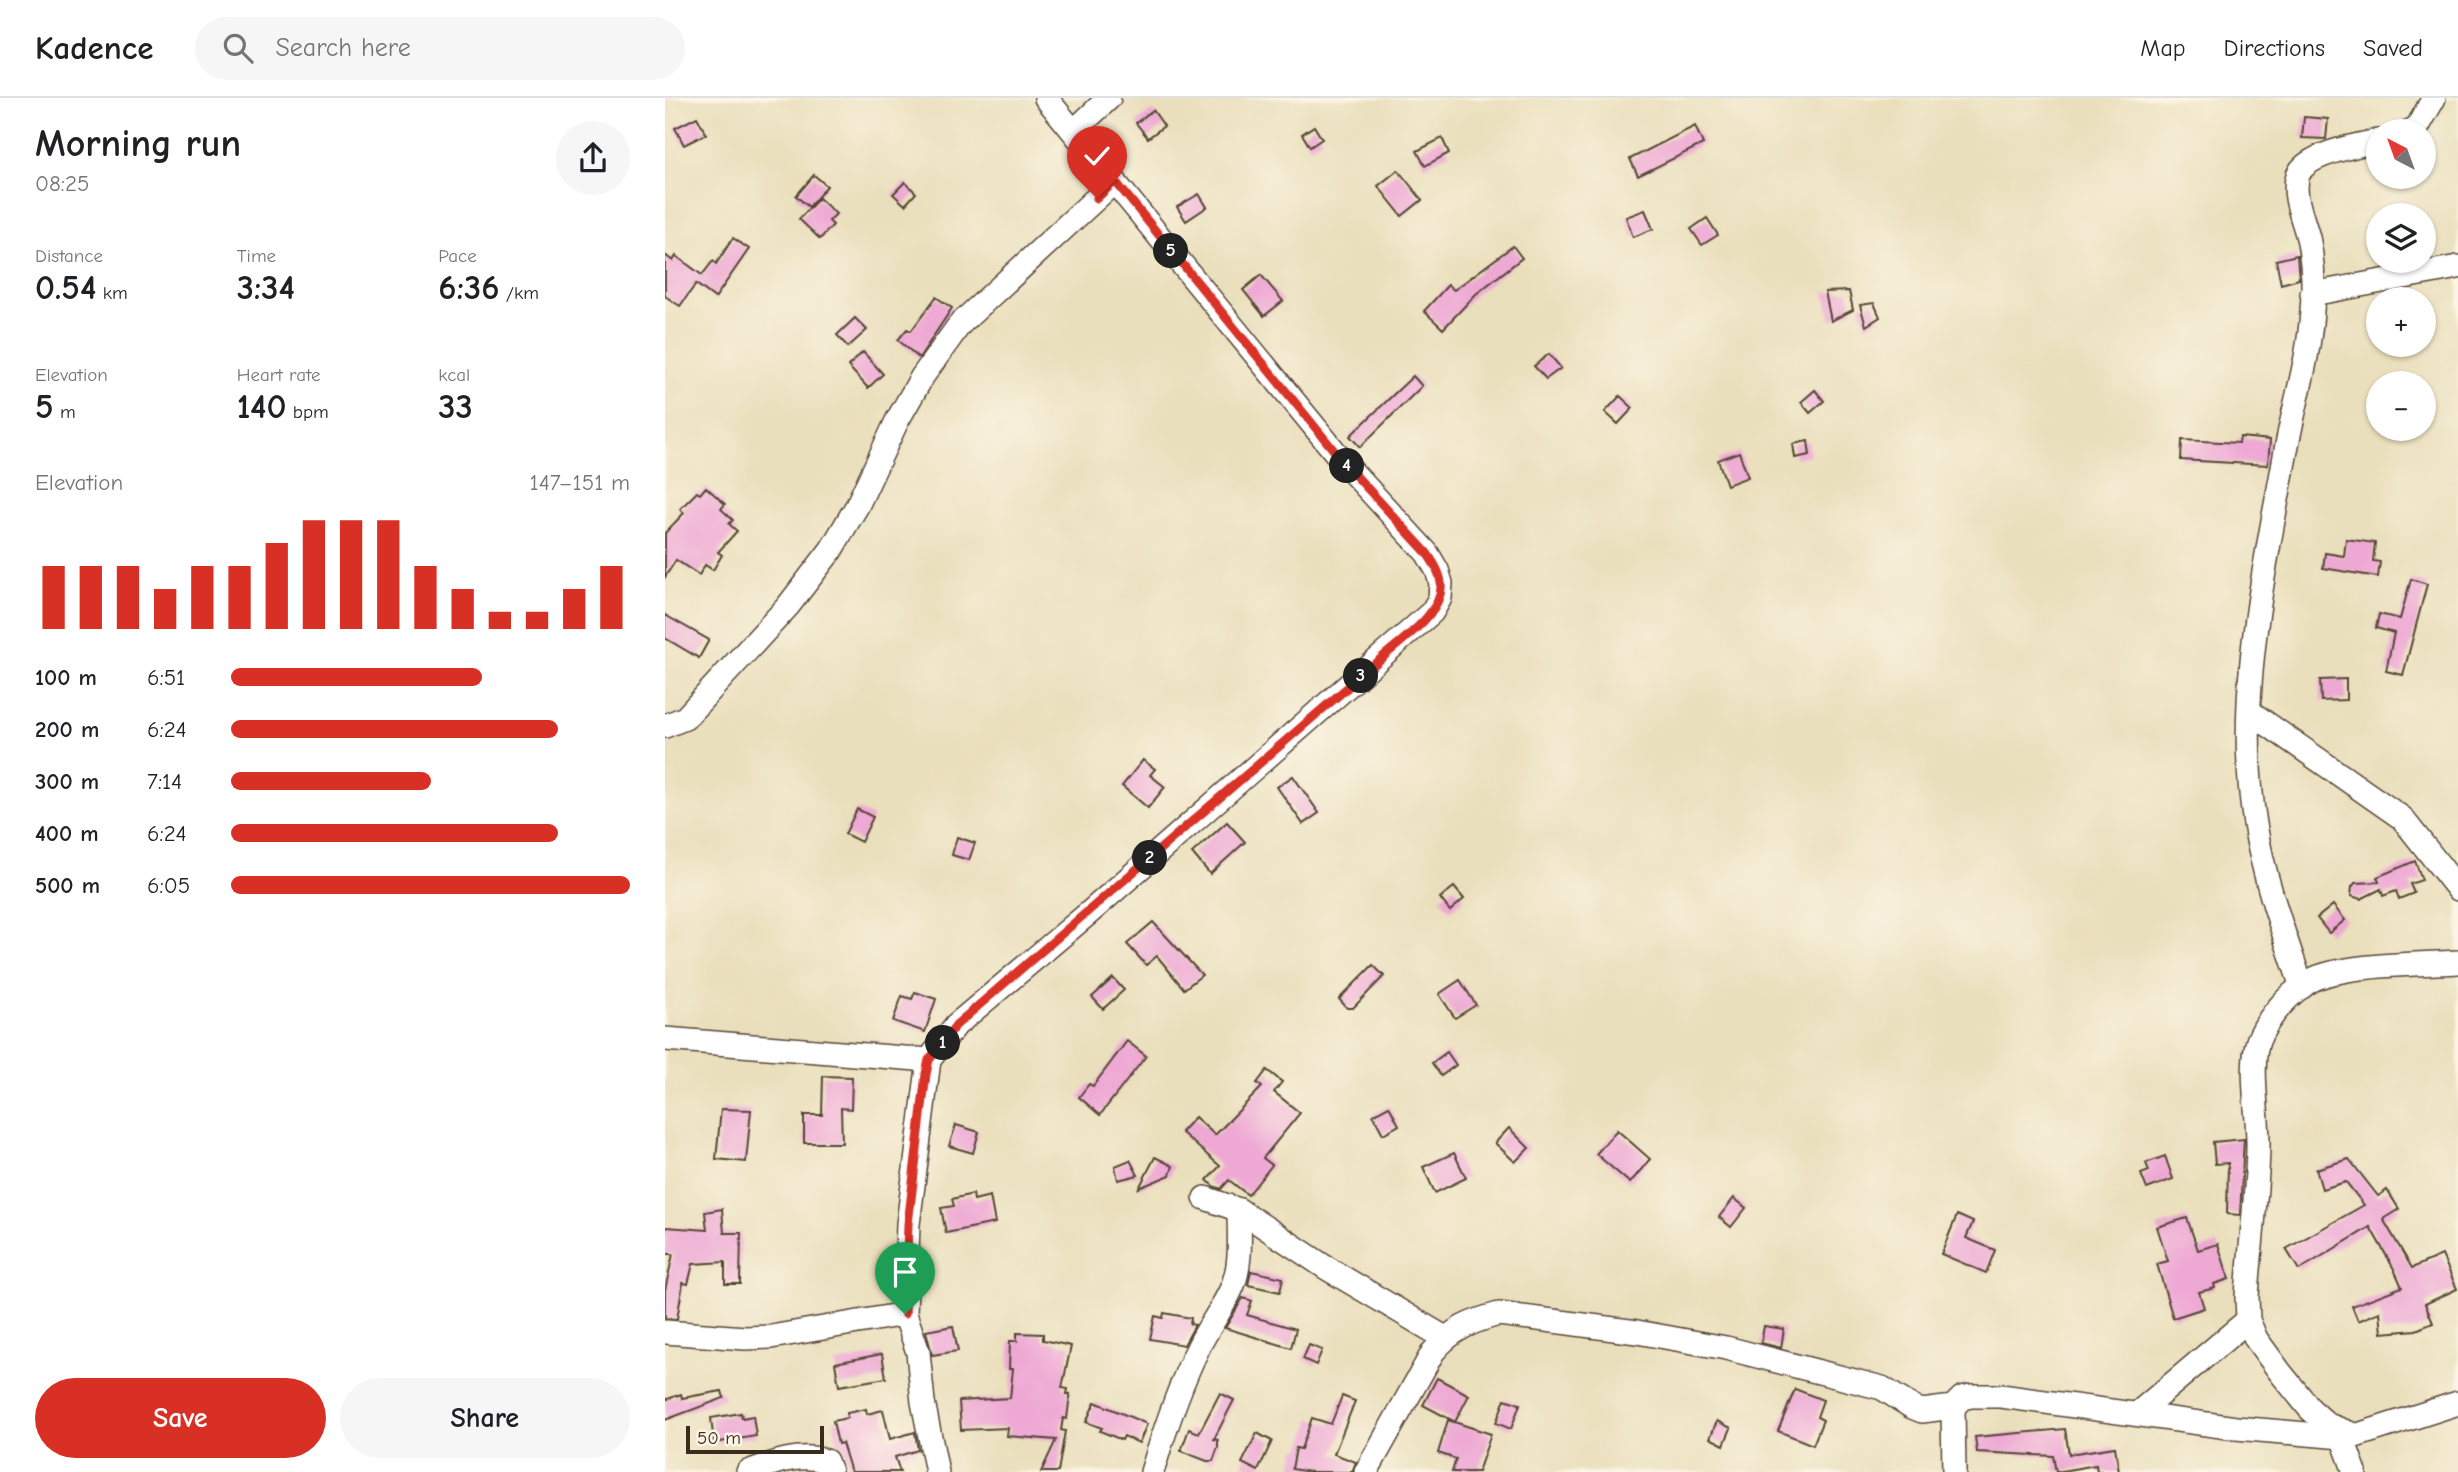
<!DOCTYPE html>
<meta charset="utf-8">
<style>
body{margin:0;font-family:"Comic Neue",sans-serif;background:#f6f6f6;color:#202124;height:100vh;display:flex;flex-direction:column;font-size:26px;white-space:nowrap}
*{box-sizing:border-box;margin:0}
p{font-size:23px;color:#757577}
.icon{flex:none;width:38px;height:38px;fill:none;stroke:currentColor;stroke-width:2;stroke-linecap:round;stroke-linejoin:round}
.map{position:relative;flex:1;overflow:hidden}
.side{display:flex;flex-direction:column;background:#fff;width:665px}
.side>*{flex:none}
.needle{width:46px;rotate:319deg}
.buttons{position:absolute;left:1701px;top:21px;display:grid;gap:14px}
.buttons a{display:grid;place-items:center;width:70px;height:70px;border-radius:50%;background:#fff;box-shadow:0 2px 5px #0004;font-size:35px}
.scale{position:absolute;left:21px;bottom:18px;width:138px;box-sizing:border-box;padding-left:7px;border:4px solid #3b2a1e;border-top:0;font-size:19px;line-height:24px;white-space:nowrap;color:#3b2a1e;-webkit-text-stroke:5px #fcf5e5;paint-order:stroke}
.pin{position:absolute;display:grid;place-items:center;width:60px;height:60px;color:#fff;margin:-72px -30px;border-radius:50% 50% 50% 0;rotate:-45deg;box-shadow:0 0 7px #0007}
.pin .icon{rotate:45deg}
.km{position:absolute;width:35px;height:35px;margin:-18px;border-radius:50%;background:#222;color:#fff;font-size:19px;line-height:35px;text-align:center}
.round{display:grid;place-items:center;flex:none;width:74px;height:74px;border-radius:37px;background:#f6f6f6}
.headline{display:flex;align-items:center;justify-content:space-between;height:119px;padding:0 35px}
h1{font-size:38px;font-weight:700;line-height:52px}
.metrics{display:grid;grid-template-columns:repeat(3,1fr);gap:10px;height:119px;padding:7px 35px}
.metrics div{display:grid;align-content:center}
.metrics b{font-size:35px;font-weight:700}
.metrics small{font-size:19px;font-weight:400}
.metrics p{font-size:19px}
.chart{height:196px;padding:14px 35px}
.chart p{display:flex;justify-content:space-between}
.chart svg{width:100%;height:126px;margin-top:7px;stroke:#d93025;stroke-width:6}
.button{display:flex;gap:14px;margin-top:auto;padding:14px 35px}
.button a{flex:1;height:80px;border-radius:42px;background:#d93025;color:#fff;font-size:28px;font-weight:700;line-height:80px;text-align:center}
.button a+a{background:#f6f6f6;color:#202124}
ul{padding:0 35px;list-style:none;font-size:23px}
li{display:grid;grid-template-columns:112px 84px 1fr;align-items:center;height:52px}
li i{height:18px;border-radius:9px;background:#d93025}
header{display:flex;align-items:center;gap:42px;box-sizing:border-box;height:98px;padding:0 35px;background:#fff;border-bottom:2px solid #e0e0e0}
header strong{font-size:33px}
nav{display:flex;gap:38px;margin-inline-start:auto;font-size:24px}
.search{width:490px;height:63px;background:#f6f6f6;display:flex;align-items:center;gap:18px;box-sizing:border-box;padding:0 24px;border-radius:38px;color:#757577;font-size:26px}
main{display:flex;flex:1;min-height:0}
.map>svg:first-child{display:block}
.building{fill:#eea8d4}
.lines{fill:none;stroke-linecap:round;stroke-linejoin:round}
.minor-casing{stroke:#554536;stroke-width:26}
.minor{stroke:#fff;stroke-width:23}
.route-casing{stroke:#fff;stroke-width:14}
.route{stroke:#d93025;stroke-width:9}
</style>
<header>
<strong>Kadence</strong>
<div class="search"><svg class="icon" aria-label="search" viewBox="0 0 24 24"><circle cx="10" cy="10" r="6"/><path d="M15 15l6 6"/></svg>Search here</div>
<nav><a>Map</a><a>Directions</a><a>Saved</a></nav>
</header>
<main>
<section class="side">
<div class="headline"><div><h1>Morning run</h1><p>08:25</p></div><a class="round"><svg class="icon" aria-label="share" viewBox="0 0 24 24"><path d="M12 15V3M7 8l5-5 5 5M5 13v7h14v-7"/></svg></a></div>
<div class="metrics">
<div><p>Distance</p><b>0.54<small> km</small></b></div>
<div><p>Time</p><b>3:34</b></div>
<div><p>Pace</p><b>6:36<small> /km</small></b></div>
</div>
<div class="metrics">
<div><p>Elevation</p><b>5<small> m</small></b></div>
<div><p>Heart rate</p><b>140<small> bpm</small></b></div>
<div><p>kcal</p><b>33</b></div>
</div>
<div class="chart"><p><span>Elevation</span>147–151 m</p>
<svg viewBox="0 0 160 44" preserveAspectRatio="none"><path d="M5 44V22M15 44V22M25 44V22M35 44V30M45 44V22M55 44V22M65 44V14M75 44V6M85 44V6M95 44V6M105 44V22M115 44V30M125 44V38M135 44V38M145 44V30M155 44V22"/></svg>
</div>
<ul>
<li><b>100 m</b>6:51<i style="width:63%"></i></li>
<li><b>200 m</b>6:24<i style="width:82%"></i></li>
<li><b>300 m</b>7:14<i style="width:50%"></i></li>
<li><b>400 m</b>6:24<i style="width:82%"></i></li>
<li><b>500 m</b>6:05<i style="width:100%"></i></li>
</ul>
<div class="button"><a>Save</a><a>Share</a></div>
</section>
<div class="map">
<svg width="1793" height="1374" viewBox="0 0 1793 1374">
<rect width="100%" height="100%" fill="#fcf5e5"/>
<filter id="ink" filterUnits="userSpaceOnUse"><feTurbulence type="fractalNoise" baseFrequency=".0143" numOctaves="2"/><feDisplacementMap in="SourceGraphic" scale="14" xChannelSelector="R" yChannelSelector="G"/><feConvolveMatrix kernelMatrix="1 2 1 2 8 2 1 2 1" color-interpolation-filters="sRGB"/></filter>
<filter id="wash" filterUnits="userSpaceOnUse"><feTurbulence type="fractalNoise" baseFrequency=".00686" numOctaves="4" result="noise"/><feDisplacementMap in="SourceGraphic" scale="28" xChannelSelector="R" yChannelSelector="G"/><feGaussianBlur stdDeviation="1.57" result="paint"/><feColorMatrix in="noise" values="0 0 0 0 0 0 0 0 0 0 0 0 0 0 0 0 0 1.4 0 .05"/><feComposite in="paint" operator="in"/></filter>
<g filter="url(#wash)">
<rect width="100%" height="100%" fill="#eadfbc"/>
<g id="blocks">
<g class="building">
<polygon points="488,12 499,28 483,40 471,25"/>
<polygon points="32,19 41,36 19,47 10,30"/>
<polygon points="1639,19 1663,21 1661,41 1637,40"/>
<polygon points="649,28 657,41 645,49 637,36"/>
<polygon points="1030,28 1038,46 973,78 965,61"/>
<polygon points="777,40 784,55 760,68 752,53"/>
<polygon points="733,72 757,102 737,118 713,88"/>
<polygon points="149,77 162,88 144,109 131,98"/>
<polygon points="240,84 251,95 240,107 228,96"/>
<polygon points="534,96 542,109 521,123 512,109"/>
<polygon points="154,100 171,116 164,123 168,127 155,141 134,121"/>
<polygon points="980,112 988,131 968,139 961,119"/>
<polygon points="1042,120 1053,137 1037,147 1026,131"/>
<polygon points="68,140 84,151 50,200 31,186 15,208 0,198 0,157 8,163 11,158 37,177 48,163 51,166"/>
<polygon points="848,148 857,160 811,196 778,231 759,213 783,187 789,192"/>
<polygon points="1632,157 1634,181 1616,186 1611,162"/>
<polygon points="596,177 618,203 599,218 578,192"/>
<polygon points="1184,193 1188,212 1166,223 1160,194"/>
<polygon points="271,199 287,210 254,260 233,242 242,231 246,233"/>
<polygon points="1209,205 1215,219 1201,228 1195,207"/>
<polygon points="190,220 202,232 183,249 172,237"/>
<polygon points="198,254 218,276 203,290 183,268"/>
<polygon points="884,256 896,270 881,281 869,268"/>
<polygon points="748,278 757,288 695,349 685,338"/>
<polygon points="1150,292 1159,303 1145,315 1136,304"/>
<polygon points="955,298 968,310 953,326 940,314"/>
<polygon points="1575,339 1605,342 1603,367 1516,362 1517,342 1574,345"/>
<polygon points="1143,343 1145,357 1130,360 1128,346"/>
<polygon points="1074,354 1083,379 1062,387 1053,362"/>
<polygon points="41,389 60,406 56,411 68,422 64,426 72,433 53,454 57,457 48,472 40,467 34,477 11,462 0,479 0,435 19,415 15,411 32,394 35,396"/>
<polygon points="1681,441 1710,445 1708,463 1715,464 1713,479 1658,470 1660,455 1679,458"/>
<polygon points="1746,481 1762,486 1738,577 1721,573 1729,535 1711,530 1714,516 1735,521"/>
<polygon points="0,517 44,542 34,560 0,540"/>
<polygon points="1681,581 1681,602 1656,603 1655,582"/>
<polygon points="478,662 490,671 485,677 500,689 483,710 457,688"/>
<polygon points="628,678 654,715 638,726 612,689"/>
<polygon points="192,711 208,719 196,744 180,736"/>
<polygon points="562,724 580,744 545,776 527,755"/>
<polygon points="292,739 310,745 304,762 287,757"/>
<polygon points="1750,763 1757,782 1745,786 1749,795 1734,801 1731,793 1718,798 1716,791 1696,801 1686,798 1687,789 1690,785 1714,784 1712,779"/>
<polygon points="789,789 799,801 785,813 775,800"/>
<polygon points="1668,807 1680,822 1664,835 1652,820"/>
<polygon points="488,824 537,877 519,891 492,858 481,867 462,846"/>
<polygon points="708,867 719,878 688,910 682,910 674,901"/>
<polygon points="448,880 459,892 438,911 427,899"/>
<polygon points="795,882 811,907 790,920 774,896"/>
<polygon points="250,894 271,901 260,934 228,923 237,898 247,901"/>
<polygon points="462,943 481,958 435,1017 414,999 424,986 428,988"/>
<polygon points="782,954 791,967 776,978 767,965"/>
<polygon points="602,972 617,984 609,994 635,1015 598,1060 607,1067 583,1097 564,1082 556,1091 548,1088 542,1082 555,1068 516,1034 530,1019 550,1037 597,989 592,985"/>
<polygon points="158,978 187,979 186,1011 176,1010 177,1045 139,1045 139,1017 157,1017"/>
<polygon points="724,1008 734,1027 718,1036 708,1017"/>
<polygon points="56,1011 86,1012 81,1064 51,1061"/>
<polygon points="291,1027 314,1034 308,1055 284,1048"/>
<polygon points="844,1030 864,1050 850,1064 830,1045"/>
<polygon points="952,1032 985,1061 965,1085 931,1056"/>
<polygon points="1579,1041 1575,1117 1562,1116 1563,1065 1550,1066 1548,1044"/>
<polygon points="789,1055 801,1080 770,1095 758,1069"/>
<polygon points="1500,1058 1508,1081 1482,1091 1476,1076 1484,1073 1481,1065"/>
<polygon points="490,1059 508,1068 505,1077 474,1090"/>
<polygon points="1684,1061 1713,1098 1722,1092 1734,1111 1718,1121 1747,1170 1777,1157 1792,1191 1760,1206 1768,1225 1751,1232 1717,1235 1715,1214 1693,1223 1687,1208 1737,1189 1729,1171 1705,1129 1634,1172 1621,1151 1699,1107 1681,1084 1657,1091 1651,1071"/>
<polygon points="465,1062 473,1077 453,1082 450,1068"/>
<polygon points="308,1096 309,1102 325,1098 330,1125 281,1135 276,1110 289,1108 287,1101"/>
<polygon points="1069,1100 1081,1110 1066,1129 1054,1119"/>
<polygon points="57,1111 59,1135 76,1135 75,1186 60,1186 60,1164 28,1166 23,1186 18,1185 12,1221 0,1220 0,1192 8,1156 0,1156 1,1129 42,1132 40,1114"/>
<polygon points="1292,1117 1308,1124 1301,1140 1330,1152 1321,1175 1276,1156"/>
<polygon points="1522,1120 1533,1152 1553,1146 1564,1181 1549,1186 1550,1190 1534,1194 1539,1210 1508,1220 1492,1166 1503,1163 1492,1129"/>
<polygon points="586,1173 618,1180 615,1194 583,1187"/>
<polygon points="578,1200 587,1203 582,1217 631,1231 626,1250 560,1230"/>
<polygon points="499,1215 526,1220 525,1226 530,1227 519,1247 485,1241 490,1218 498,1220"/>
<polygon points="288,1228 293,1253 267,1257 261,1233"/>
<polygon points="1099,1228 1119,1231 1116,1250 1096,1245"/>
<polygon points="352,1235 378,1236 378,1242 406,1248 397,1290 403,1291 402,1296 405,1296 402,1321 398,1320 396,1332 400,1333 393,1374 376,1374 391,1342 342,1338 343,1330 296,1332 294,1303 345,1300 348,1271 344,1271 345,1243 352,1243"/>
<polygon points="644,1247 657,1252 651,1267 638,1261"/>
<polygon points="217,1256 221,1280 174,1288 170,1265"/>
<polygon points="772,1280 804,1297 790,1324 758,1307"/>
<polygon points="1130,1291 1158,1302 1152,1319 1158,1322 1148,1347 1113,1333"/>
<polygon points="57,1293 59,1300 0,1322 0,1302 16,1296 17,1300"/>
<polygon points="555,1295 569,1302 549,1341 553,1342 553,1349 548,1363 542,1363 516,1353 524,1331 534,1335"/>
<polygon points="677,1298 690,1303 669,1356 691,1364 687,1374 645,1374 627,1371 631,1350 636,1351 647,1320 666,1326"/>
<polygon points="840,1301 855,1306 846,1331 831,1325"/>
<polygon points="430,1304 482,1326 474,1345 459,1338 457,1342 435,1333 437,1330 421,1324"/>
<polygon points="201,1311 202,1316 218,1312 225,1341 250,1334 253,1352 230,1359 235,1374 186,1374 177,1345 173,1346 168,1323 182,1320 182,1315"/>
<polygon points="76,1315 77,1320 88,1318 91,1338 49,1345 46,1320"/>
<polygon points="783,1322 826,1336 813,1374 787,1374 791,1361 773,1355"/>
<polygon points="1052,1323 1066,1330 1059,1347 1045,1340"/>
<polygon points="1400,1331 1404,1356 1450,1349 1454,1374 1432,1374 1431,1367 1391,1374 1388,1358 1312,1354 1310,1339"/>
<polygon points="592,1335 607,1343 593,1373 577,1365"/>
</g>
</g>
</g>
<g filter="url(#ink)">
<use href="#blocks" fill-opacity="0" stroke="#554536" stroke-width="2"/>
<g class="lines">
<g class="minor-casing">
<g id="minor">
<polyline points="409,33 444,0"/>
<polyline points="1745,33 1752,30 1769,0"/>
<polyline points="1647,196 1793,169"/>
<polyline points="1585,614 1737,720 1793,791"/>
<polyline points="0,628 20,620 123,508 166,452 192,408 232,323 257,279 295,226 450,83"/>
<path d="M1637 889C1619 836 1599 782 1590 726 1570 604 1598 479 1620 358 1628 310 1644 262 1647 213 1649 191 1648 166 1644 144 1640 124 1626 98 1633 77 1641 56 1693 47 1713 43"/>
<polyline points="0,941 264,962"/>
<polyline points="540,1100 574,1112 660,1169 780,1240"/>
<polyline points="0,1234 80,1240 106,1239 240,1216"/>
<polyline points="1288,1309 1289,1374"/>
<polyline points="1473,1315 1583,1222"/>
<path d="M1684 1335 1663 1327 1645 1311 1615 1274 1591 1241 1583 1222 1582 1199C1585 1149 1592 1099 1593 1050 1594 1020 1584 969 1593 943 1602 920 1624 895 1645 883 1674 866 1757 866 1793 864"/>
<polyline points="1677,1339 1690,1374"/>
<path d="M83 1374C107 1365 136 1354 161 1363L165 1374"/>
<polyline points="272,1374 258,1304 253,1254 240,1216 243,1126 264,962 291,927 425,814 767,514 775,500 776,485 772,472 762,455 680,366 381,0"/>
<path d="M487 1374C500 1331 514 1288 534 1248 544 1227 560 1208 568 1187 577 1164 574 1136 574 1112"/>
<path d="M701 1374 768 1254C787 1231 807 1223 834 1216L972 1234 1061 1250 1217 1290 1247 1309 1257 1313 1288 1309 1297 1300 1306 1298H1336L1571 1330 1677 1339 1690 1338 1793 1305"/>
</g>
</g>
<use href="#minor" class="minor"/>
</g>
</g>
<g class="lines" filter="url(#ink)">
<g class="route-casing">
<path id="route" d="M240 1216 243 1126 261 976 264 962 291 927 719 558C738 541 779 514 776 485 775 474 768 464 762 455L680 366 450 83 432 100"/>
</g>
<use href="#route" class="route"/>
</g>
</svg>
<div class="buttons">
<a><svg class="needle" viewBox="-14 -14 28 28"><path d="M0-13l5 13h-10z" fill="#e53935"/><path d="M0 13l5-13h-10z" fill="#757577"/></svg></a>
<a><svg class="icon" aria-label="layers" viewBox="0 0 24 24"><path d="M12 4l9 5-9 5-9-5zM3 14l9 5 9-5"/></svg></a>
<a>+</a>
<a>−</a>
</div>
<div class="scale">50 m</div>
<div class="pin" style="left:240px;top:1216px;background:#1e9e55"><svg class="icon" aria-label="arrive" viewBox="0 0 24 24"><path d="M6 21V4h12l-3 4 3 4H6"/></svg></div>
<div class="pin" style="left:432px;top:100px;background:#d93025"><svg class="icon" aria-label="check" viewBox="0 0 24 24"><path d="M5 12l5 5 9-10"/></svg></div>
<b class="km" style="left:278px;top:945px">1</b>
<b class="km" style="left:485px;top:760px">2</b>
<b class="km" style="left:696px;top:578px">3</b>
<b class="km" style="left:682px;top:368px">4</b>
<b class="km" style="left:506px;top:153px">5</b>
</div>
</main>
